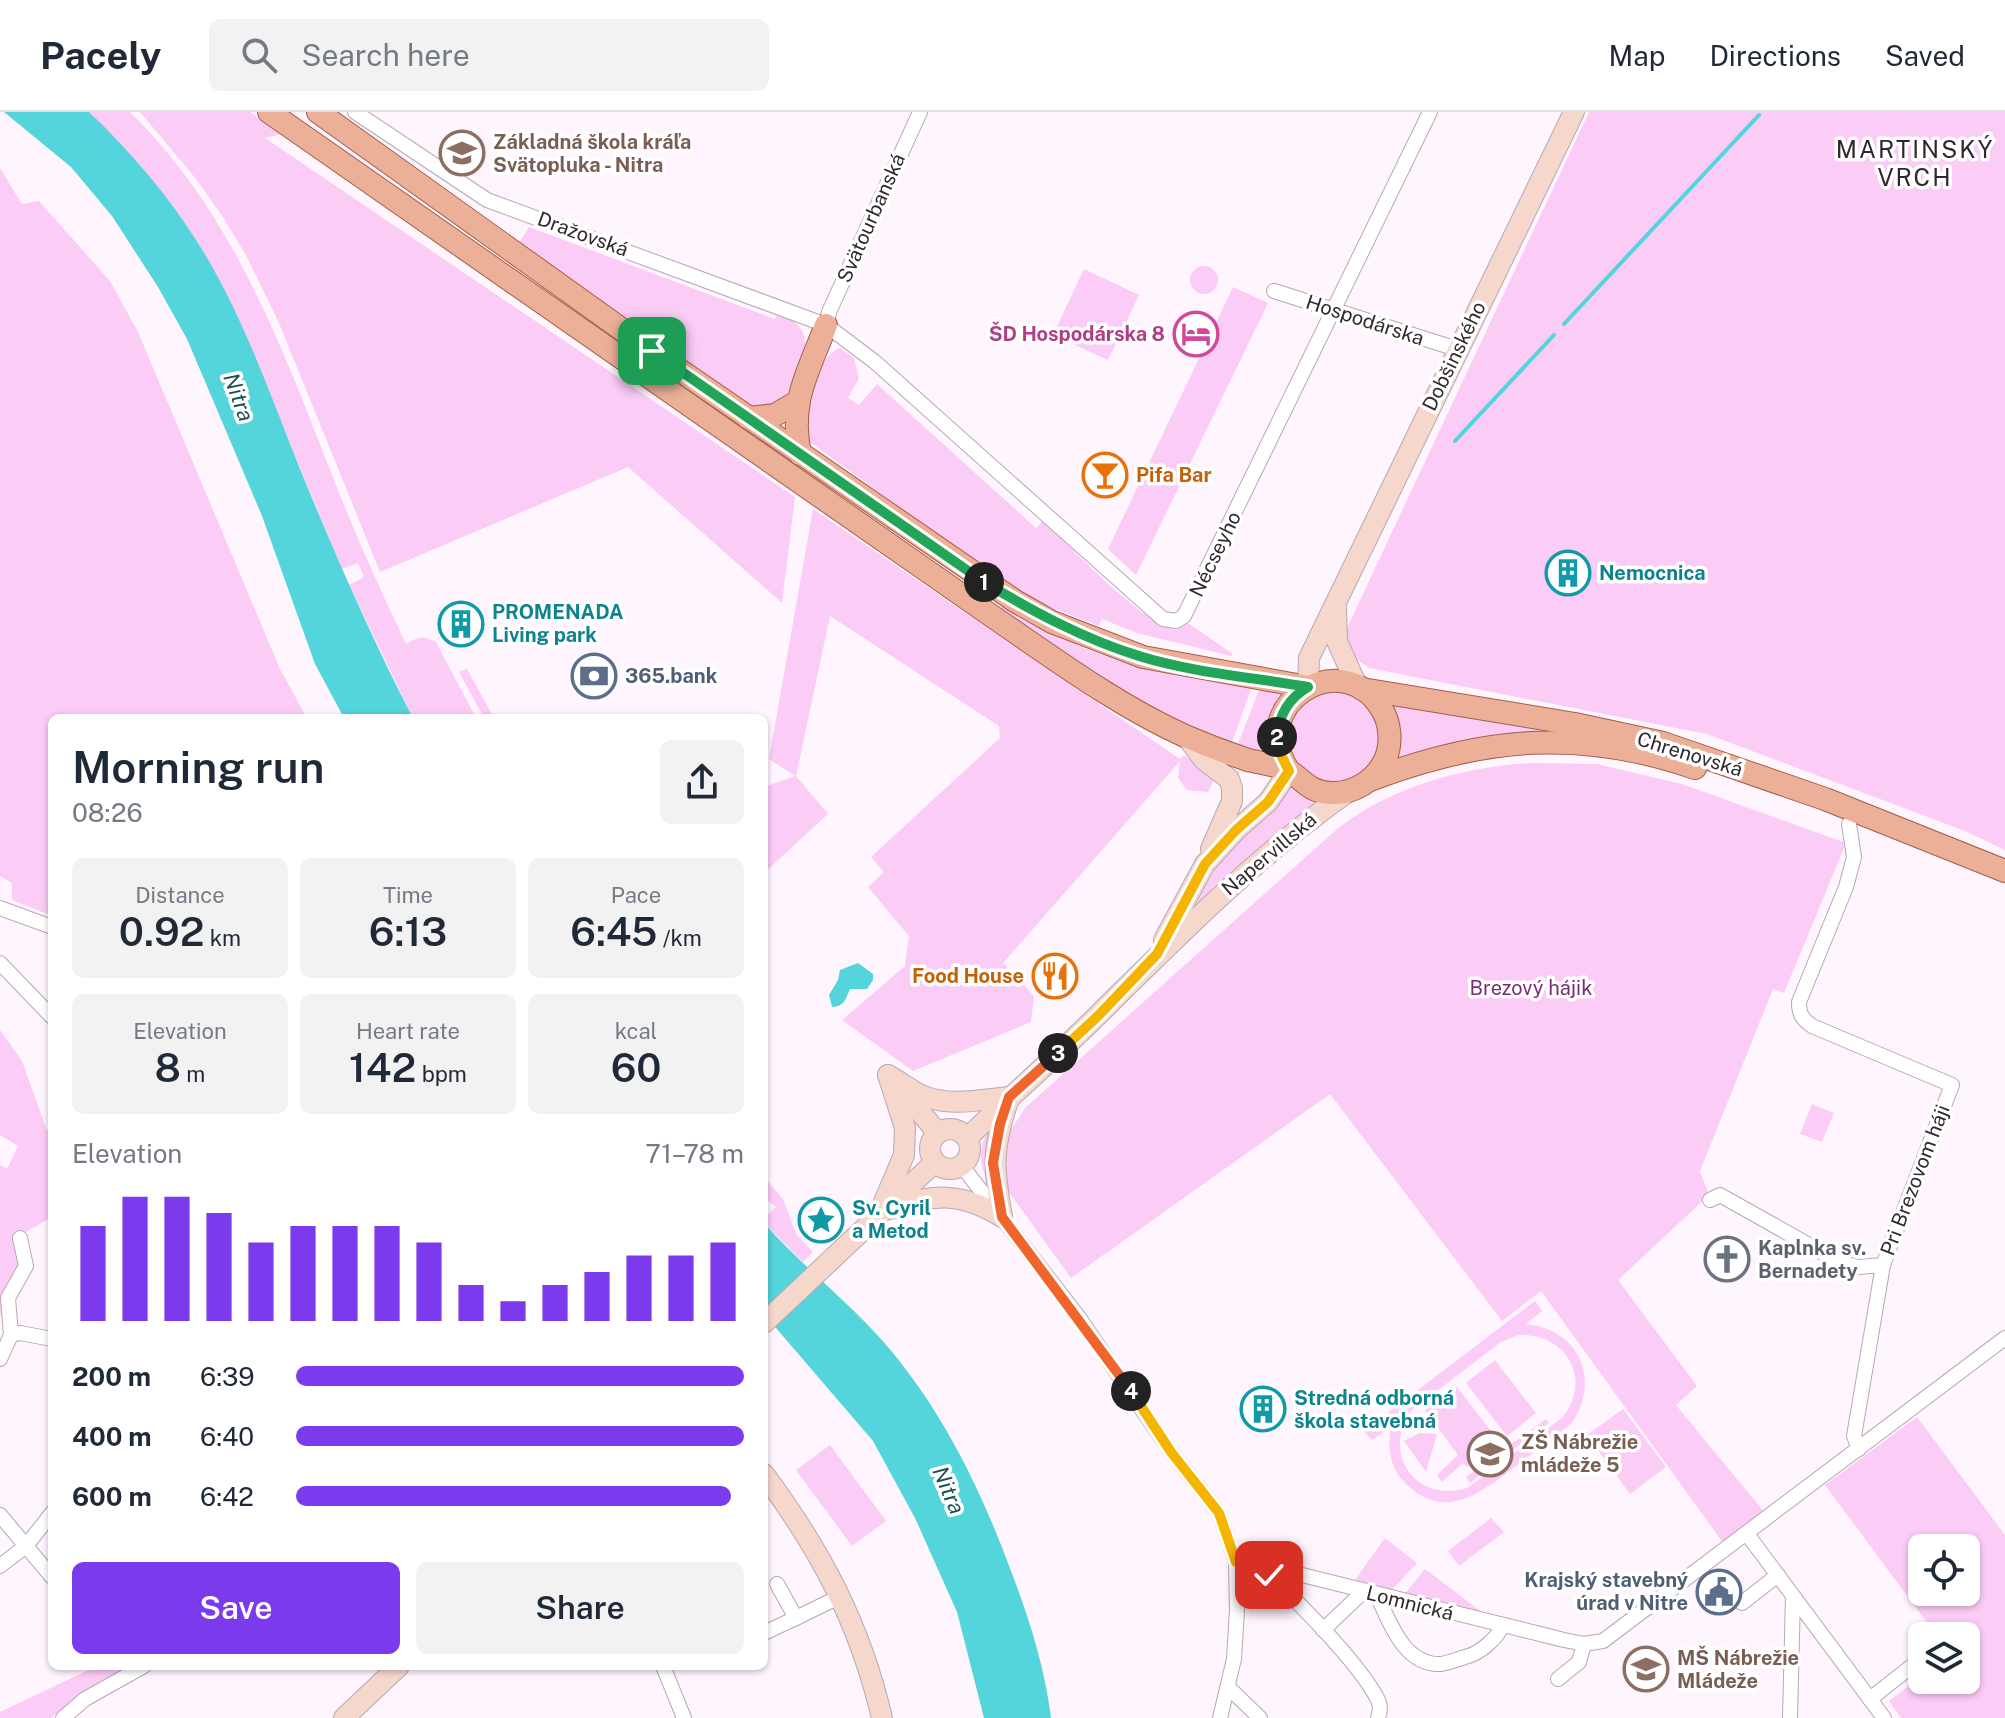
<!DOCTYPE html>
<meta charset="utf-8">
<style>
body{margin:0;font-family:"Public Sans",sans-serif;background:#f2f2f3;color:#1f2937;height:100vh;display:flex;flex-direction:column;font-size:30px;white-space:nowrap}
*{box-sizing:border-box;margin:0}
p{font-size:26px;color:#747a83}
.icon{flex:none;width:44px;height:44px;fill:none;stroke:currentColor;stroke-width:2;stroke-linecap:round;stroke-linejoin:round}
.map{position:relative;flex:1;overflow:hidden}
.details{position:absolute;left:48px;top:602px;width:720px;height:956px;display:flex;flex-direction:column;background:#fff;border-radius:12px;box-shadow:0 2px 6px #0004}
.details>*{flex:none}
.fabs{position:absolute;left:1908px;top:1422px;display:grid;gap:16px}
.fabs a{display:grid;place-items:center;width:72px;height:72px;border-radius:12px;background:#fff;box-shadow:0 2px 6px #0004;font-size:40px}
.pin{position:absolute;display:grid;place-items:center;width:68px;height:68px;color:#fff;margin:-34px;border-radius:16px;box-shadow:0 4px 12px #0006}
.km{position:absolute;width:40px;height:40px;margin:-20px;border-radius:50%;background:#222;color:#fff;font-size:22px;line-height:40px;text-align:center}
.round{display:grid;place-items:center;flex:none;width:84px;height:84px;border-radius:12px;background:#f2f2f3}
.overview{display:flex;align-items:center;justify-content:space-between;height:136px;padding:0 24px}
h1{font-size:44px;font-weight:600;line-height:60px}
.stats{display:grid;grid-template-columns:repeat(3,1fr);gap:12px;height:136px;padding:8px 24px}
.stats div{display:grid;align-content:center;border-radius:12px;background:#f2f2f3;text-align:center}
.stats b{font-size:40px;font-weight:600}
.stats small{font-size:22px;font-weight:400}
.stats p{font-size:22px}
.chart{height:224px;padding:16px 24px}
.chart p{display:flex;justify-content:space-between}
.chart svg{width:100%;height:144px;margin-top:8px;stroke:#7c3aed;stroke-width:6}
.primary-button{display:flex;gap:16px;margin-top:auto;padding:16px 24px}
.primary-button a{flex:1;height:92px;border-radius:12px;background:#7c3aed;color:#fff;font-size:32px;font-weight:600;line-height:92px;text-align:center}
.primary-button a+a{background:#f2f2f3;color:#1f2937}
ul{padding:0 24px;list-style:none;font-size:26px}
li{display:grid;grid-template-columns:128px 96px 1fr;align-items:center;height:60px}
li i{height:20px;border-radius:10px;background:#7c3aed}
header{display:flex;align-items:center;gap:48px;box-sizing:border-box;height:112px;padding:0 40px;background:#fff;border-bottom:2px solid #e0e1e3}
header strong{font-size:38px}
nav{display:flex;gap:44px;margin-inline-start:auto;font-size:28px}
.search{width:560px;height:72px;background:#f2f2f3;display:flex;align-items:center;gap:20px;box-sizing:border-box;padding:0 28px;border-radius:12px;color:#747a83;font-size:30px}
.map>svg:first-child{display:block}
.green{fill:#fbccf6;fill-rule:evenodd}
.water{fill:#54d4db}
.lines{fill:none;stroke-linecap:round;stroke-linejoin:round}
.stream{stroke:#54d4db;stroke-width:4}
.street-casing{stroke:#b5a9b3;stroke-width:16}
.secondary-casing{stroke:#b5a9b3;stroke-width:22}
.primary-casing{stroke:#a25f47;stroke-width:24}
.street{stroke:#fff;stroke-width:14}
.secondary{stroke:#f6d7cc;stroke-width:20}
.primary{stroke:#ecb099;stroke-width:22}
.split-1-casing{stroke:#fff;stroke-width:16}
.split-2-casing{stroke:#fff;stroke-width:16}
.split-3-casing{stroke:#fff;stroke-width:16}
.split-4-casing{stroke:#fff;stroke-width:16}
.split-5-casing{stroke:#fff;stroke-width:16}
.split-1{stroke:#22a559;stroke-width:10}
.split-2{stroke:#22a559;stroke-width:10}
.split-3{stroke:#f5b400;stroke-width:10}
.split-4{stroke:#f0652b;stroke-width:10}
.split-5{stroke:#f5b400;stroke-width:10}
.labels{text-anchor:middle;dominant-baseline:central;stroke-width:7;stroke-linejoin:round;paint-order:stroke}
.education-label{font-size:20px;font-weight:bold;fill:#785e54;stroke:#fff;text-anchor:start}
.street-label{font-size:20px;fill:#2f2a2e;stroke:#fff}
.hotel-label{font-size:20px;font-weight:bold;fill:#b23c85;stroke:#fff;text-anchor:end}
.food-label{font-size:20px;font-weight:bold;fill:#c56008;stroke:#fff;text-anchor:start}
.culture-label{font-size:20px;font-weight:bold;fill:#0d838f;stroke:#fff;text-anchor:start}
.service-label{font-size:20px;font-weight:bold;fill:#4e5e75;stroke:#fff;text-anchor:start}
.park-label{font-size:20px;fill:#792c75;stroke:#fff}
.worship-label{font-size:20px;font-weight:bold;fill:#5b616d;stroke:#fff;text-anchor:start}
.water-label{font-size:22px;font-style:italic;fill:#195154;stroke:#fff}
.quarter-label{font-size:24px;letter-spacing:2px;fill:#30262f;stroke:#fff}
</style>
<header>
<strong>Pacely</strong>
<div class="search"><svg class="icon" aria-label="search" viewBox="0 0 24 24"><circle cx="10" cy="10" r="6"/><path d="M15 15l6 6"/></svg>Search here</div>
<nav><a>Map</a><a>Directions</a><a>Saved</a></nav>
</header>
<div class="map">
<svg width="2005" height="1606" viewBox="0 0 2005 1606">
<rect width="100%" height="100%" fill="#fff5fe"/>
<g class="green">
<path d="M89 0H130C241 109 287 251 344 393 363 440 384 486 406 532 417 525 424 523 436 530L476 606H413L349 473 364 465 358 451 342 457 236 202 214 159 198 131 157 74Z"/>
<polygon points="140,0 250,0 281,22 265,26 795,385 782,491 628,355 380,460 279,211 247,145 223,105 196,67"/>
<path d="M1589 0H2005V738L1965 719 1707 622 1369 556C1352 544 1345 538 1347 516Z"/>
<polygon points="0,56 22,92 39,89 110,169 138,220 280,557 307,606 52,606 52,804 12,788 12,771 0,764"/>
<path d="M529 115 775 207 778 201C827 219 798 259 782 293L766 299 743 290 519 131Z"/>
<circle cx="1204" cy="168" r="14"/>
<polygon points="1084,157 1139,183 1108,248 1053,223"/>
<polygon points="1233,175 1268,191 1136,463 1108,437"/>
<path d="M840 236 854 246 859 266 848 286 859 293 877 272 1036 416 1043 409C1073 436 1141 512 1177 518L1188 511 1233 542 1231 544 1137 521 1102 507 1099 514 1030 487 954 435 806 327 802 320C809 297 816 243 840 236Z"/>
<polygon points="813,397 1180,647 1184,643 1216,664 1208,680 1187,678 1178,666 1180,649 1003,851 1034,884 1031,910 913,959 842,908 905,854 909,824 868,775 884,760 871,745 1000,626 999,614 830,504 796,664 828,702 764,761 764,675 795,664 769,647"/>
<polygon points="1004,493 1081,535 1131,553 1251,577 1230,636 1113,576 999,497"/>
<polygon points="467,557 494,606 484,606 459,560"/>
<path d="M1259 578 1283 582C1272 604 1261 621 1268 647L1236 637Z"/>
<path d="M1319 578 1351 580 1376 600 1382 632C1378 640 1374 652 1367 659 1364 663 1355 665 1350 667 1310 682 1268 636 1295 598 1301 590 1312 584 1319 578Z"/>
<polygon points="1387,589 1541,615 1540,622 1397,649"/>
<path d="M1535 651 1597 652 1682 672 1846 731 1784 881 1773 877 1700 1059 1709 1083 1618 1168 1697 1274 1676 1293 1765 1401 1724 1432 1541 1179 1502 1209 1330 982 1071 1166 991 1055V1075C977 1052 976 1031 995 1012L990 1050 1025 996 1309 742C1323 730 1337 716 1352 706 1404 671 1474 653 1535 651Z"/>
<polygon points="1284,674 1322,687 1201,793 1197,790 1230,730"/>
<polygon points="0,918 22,949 46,1016 52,1026 52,1105 17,1125 21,1155 5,1186 0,1204 0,1053 7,1057 18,1034 0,1023"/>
<polygon points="1812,992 1834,1001 1822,1030 1800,1022"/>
<polygon points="764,1065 783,1087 796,1122 813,1140 803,1150 764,1111 764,1106 776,1095 764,1086"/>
<path d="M1535 1189 1542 1199 1526 1212C1579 1217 1602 1268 1571 1312 1553 1326 1535 1340 1516 1354 1483 1379 1446 1411 1406 1372 1390 1357 1387 1336 1391 1315L1372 1328 1364 1319ZM1519 1223C1567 1221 1593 1268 1562 1306L1467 1376C1416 1392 1380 1341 1412 1298L1501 1230Z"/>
<polygon points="1495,1248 1536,1301 1507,1324 1466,1271"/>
<polygon points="1457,1275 1500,1331 1467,1355 1463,1351 1442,1370 1437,1363 1458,1343 1425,1298"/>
<polygon points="1623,1297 1666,1355 1630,1382 1587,1323"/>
<path d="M1917 1305 2005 1423V1606H1901L1889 1589 1922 1564V1568H1966V1524H1937L1825 1373ZM1966 1436V1480H1922V1436Z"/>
<polygon points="1546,1307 1549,1311 1484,1359 1482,1357 1484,1361 1470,1371 1466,1365"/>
<polygon points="1420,1321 1437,1322 1426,1360 1404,1329"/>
<polygon points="830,1333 886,1409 852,1434 796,1358"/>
<polygon points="1491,1406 1504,1420 1459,1454 1448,1439"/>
<polygon points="1385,1426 1417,1451 1390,1480 1352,1472"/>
<polygon points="1425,1457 1479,1498 1482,1500 1404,1483"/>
<polygon points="97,1554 134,1554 88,1579 51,1606 0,1606 0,1600"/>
</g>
<g class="water">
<path d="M4 0H89C130 39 168 83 198 131 241 199 268 277 298 352 333 438 370 523 413 606H344L315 552 262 404 187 227 158 175 112 104 71 55Z"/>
<path d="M858 851 873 862V868L867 877H850C845 888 845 894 832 895L829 883 838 868 840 858Z"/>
<path d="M764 1111C800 1152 844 1186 881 1227 941 1295 980 1375 1011 1459 1029 1506 1045 1556 1051 1606H984L957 1500 915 1406 873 1329 764 1202Z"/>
</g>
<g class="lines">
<g class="stream">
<polyline points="1564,212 1759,3"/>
<polyline points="1455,329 1554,223"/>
</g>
<g class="street-casing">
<g id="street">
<polyline points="355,0 487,88 826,213 875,250 1163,507 1176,509 1184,504 1430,0"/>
<polyline points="1274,179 1457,237"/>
<polyline points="826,213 829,200 920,0"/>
<path d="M1849 712 1854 745 1846 775 1799 890C1799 902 1802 907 1812 914L1952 973 1883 1153"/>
<polyline points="0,796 52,815"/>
<polyline points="0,851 52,905"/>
<polyline points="962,1054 1080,1207 1171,1340 1219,1401 1236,1450 1237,1498 1234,1547 1220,1606"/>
<polyline points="1710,1088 1720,1083 1839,1150 1858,1155 1883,1153 1854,1324 1859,1337"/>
<polyline points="11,1223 8,1186 26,1154 20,1126"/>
<polyline points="0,1247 11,1223 20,1221 52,1227"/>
<polyline points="0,1403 52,1465"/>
<polyline points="1747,1422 1884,1606"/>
<polyline points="1236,1450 1278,1457 1564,1528 1584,1532 1603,1529 2005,1226"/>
<polyline points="0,1454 26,1434 52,1401"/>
<path d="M1257 1456C1289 1477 1361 1554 1378 1588 1381 1595 1380 1599 1378 1606"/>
<polyline points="777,1472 796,1506 841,1484"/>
<path d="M1377 1483C1389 1509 1404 1554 1441 1552 1449 1551 1458 1547 1465 1545 1479 1542 1497 1527 1502 1514"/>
<polyline points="1742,1491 1778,1463"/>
<polyline points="1323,1518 1364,1479"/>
<polyline points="764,1521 796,1506"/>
<polyline points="663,1554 684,1606"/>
<polyline points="1558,1567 1579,1550 1584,1532"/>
<polyline points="1228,1575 1260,1606"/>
<polyline points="1870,1587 1922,1546"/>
<polyline points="63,1606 85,1587 144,1554"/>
<polyline points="1790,1606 1793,1484"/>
</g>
</g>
<g class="secondary-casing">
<g id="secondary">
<polyline points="1336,495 1337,529 1357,574"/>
<polyline points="1308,575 1309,546 1574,0"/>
<polyline points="1186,624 1204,648 1229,667 1232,676 1232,689 1211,737"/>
<polyline points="1164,828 1205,752 1236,718 1268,690 1289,659"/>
<path d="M888 963C899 969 909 977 921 983 948 995 980 988 1009 985"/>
<polyline points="901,978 938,1021"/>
<circle cx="950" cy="1037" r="20"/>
<path d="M967 1026C1011 984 1057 944 1100 901 1180 822 1257 744 1349 679"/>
<polyline points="884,1090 904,1043 905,1016 888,963"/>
<path d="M890 1097C933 1081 961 1080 1002 1105"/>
<path d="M1002 1105C993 1054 992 1039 1008 989"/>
<polyline points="764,1211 934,1051"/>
<path d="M764 1362C821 1439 860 1512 882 1606"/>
<polyline points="344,1606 399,1554"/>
</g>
</g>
<g class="primary-casing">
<g id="primary">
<path d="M269 0 999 509C1059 550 1119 594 1185 624 1206 633 1227 641 1248 648 1260 651 1278 653 1289 659 1305 669 1309 680 1331 681 1353 682 1375 669 1385 648 1392 632 1391 611 1381 596 1342 532 1244 593 1289 659"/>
<polyline points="318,0 652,239 1015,489 1052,510 1143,545 1308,575"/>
<polyline points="748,306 775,303 797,290"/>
<path d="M800 342C789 289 808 261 826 213"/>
<polyline points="1362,577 1575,612 1663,631 1825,687 2005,759"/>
<path d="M1370 668C1483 625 1580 616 1695 656"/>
</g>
</g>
<use href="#street" class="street"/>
<use href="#secondary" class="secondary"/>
<use href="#primary" class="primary"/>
</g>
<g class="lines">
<g class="split-1-casing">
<polyline id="split-1" points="652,239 984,470"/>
</g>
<g class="split-2-casing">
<path id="split-2" d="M984 470C1034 500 1084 527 1139 544 1194 561 1252 565 1308 575 1289 586 1279 602 1277 625"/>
</g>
<g class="split-3-casing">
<polyline id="split-3" points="1058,941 1099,903 1157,842 1205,752 1236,718 1268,690 1289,659 1280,641 1277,625"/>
</g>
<g class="split-4-casing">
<polyline id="split-4" points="1058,941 1009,985 1000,1012 993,1051 1002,1105 1131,1279"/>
</g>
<g class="split-5-casing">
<polyline id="split-5" points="1131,1279 1171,1340 1219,1401 1236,1450 1257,1455 1269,1463"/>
</g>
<use href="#split-1" class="split-1"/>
<use href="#split-2" class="split-2"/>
<use href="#split-3" class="split-3"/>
<use href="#split-4" class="split-4"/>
<use href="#split-5" class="split-5"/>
</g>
<defs>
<g id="school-ring" transform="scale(2.3)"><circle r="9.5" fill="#fff" stroke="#8d6e63" stroke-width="1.5"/><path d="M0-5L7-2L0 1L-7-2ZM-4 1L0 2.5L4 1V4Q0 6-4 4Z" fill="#8d6e63"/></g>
<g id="hotel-ring" transform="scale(2.3)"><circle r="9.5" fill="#fff" stroke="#d1479c" stroke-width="1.5"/><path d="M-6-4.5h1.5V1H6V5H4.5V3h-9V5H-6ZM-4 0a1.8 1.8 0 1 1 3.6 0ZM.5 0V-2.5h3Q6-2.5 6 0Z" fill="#d1479c"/></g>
<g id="bar-ring" transform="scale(2.3)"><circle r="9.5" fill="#fff" stroke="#e8710a" stroke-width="1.5"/><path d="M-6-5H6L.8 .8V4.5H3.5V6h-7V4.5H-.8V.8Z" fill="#e8710a"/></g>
<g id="building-ring" transform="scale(2.3)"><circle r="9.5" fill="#fff" stroke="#0f9aa8" stroke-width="1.5"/><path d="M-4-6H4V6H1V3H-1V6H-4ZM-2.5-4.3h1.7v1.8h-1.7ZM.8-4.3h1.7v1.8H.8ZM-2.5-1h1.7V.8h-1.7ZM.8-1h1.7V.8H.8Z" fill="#0f9aa8"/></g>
<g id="bank-ring" transform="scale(2.3)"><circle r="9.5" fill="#fff" stroke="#5c6f8a" stroke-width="1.5"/><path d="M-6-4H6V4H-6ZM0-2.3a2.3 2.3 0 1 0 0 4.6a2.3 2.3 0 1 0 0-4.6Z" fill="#5c6f8a"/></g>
<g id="restaurant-ring" transform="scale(2.3)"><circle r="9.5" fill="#fff" stroke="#e8710a" stroke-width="1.5"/><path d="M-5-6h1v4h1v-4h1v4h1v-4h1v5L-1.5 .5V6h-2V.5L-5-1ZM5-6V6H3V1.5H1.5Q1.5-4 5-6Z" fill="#e8710a"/></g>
<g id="sight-ring" transform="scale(2.3)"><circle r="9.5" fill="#fff" stroke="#0f9aa8" stroke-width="1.5"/><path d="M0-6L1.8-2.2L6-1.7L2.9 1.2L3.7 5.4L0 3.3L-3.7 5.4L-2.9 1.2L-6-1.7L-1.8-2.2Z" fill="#0f9aa8"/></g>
<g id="church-ring" transform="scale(2.3)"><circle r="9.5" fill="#fff" stroke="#6b7280" stroke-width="1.5"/><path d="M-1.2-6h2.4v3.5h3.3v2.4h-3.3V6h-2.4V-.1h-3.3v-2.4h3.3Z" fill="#6b7280"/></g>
<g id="civic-ring" transform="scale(2.3)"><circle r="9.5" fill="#fff" stroke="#5c6f8a" stroke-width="1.5"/><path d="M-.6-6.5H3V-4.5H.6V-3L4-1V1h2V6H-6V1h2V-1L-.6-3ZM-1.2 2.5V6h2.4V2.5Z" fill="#5c6f8a"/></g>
</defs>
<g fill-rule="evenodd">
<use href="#school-ring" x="462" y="41"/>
<use href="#hotel-ring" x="1196" y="222"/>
<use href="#bar-ring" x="1105" y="363"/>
<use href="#building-ring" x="1568" y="461"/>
<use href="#building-ring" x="461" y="512"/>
<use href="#bank-ring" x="594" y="564"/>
<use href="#restaurant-ring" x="1055" y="864"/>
<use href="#sight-ring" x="821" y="1108"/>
<use href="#church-ring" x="1727" y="1147"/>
<use href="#building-ring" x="1263" y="1297"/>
<use href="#school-ring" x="1490" y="1342"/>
<use href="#civic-ring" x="1719" y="1480"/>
<use href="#school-ring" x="1646" y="1557"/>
</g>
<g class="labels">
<g class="education-label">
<text x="493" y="30">Základná škola kráľa<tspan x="493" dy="23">Svätopluka - Nitra</tspan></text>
<text x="1521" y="1330">ZŠ Nábrežie<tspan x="1521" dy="23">mládeže 5</tspan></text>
<text x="1677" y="1546">MŠ Nábrežie<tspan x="1677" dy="23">Mládeže</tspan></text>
</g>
<g class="street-label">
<text transform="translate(871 106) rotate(-66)">Svätourbanská</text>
<text transform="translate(583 122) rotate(20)">Dražovská</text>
<text transform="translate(1365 208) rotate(18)">Hospodárska</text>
<text transform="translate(1454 244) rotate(-64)">Dobšinského</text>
<text transform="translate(1215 442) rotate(-64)">Nécseyho</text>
<text transform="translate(1690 642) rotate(17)">Chrenovská</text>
<text transform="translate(1269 742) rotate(-40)">Napervillská</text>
<text transform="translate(1915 1068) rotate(-69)">Pri Brezovom háji</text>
<text transform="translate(1410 1491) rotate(14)">Lomnická</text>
</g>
<g class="hotel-label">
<text x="1165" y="222">ŠD Hospodárska 8</text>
</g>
<g class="food-label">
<text x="1136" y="363">Pifa Bar</text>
<text x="1024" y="864" text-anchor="end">Food House</text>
</g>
<g class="culture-label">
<text x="1599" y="461">Nemocnica</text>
<text x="492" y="500">PROMENADA<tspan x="492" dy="23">Living park</tspan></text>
<text x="852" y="1096">Sv. Cyril<tspan x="852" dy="23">a Metod</tspan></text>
<text x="1294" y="1286">Stredná odborná<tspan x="1294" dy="23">škola stavebná</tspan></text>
</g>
<g class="service-label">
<text x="625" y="564">365.bank</text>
<text x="1688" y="1468" text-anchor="end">Krajský stavebný<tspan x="1688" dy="23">úrad v Nitre</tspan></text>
</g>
<g class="park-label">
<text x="1531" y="876">Brezový hájik</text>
</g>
<g class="worship-label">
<text x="1758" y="1136">Kaplnka sv.<tspan x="1758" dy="23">Bernadety</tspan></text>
</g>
<g class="water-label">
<text transform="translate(239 285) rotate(70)">Nitra</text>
<text transform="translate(949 1378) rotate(67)">Nitra</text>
</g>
<g class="quarter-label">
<text x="1915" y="37">MARTINSKÝ<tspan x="1915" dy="28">VRCH</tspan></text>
</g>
</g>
</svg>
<div class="fabs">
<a><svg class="icon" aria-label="locate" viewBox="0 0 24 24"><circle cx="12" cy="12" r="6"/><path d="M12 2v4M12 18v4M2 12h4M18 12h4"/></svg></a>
<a><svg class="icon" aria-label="layers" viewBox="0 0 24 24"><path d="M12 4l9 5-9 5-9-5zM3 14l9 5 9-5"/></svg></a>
</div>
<div class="pin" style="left:652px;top:239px;background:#1e9e55"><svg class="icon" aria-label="arrive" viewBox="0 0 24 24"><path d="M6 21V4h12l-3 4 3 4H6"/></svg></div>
<div class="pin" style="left:1269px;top:1463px;background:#d93025"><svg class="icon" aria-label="check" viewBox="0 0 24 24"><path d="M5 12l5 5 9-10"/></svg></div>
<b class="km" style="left:984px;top:470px">1</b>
<b class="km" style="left:1277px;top:625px">2</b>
<b class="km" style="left:1058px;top:941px">3</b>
<b class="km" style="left:1131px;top:1279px">4</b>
<section class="details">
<div class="overview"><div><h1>Morning run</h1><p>08:26</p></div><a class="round"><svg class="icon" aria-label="share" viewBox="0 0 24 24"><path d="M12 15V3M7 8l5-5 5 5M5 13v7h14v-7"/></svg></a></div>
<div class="stats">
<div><p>Distance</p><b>0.92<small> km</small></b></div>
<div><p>Time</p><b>6:13</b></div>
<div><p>Pace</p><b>6:45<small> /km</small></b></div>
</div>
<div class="stats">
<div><p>Elevation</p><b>8<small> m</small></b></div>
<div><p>Heart rate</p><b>142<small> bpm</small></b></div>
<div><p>kcal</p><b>60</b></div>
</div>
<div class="chart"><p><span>Elevation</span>71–78 m</p>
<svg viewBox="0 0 160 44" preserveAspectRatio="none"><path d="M5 44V15M15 44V6M25 44V6M35 44V11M45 44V20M55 44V15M65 44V15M75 44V15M85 44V20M95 44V33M105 44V38M115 44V33M125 44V29M135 44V24M145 44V24M155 44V20"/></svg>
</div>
<ul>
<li><b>200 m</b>6:39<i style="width:100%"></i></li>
<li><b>400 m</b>6:40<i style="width:100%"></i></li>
<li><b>600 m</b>6:42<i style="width:97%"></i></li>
</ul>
<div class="primary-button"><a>Save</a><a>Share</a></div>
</section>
</div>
